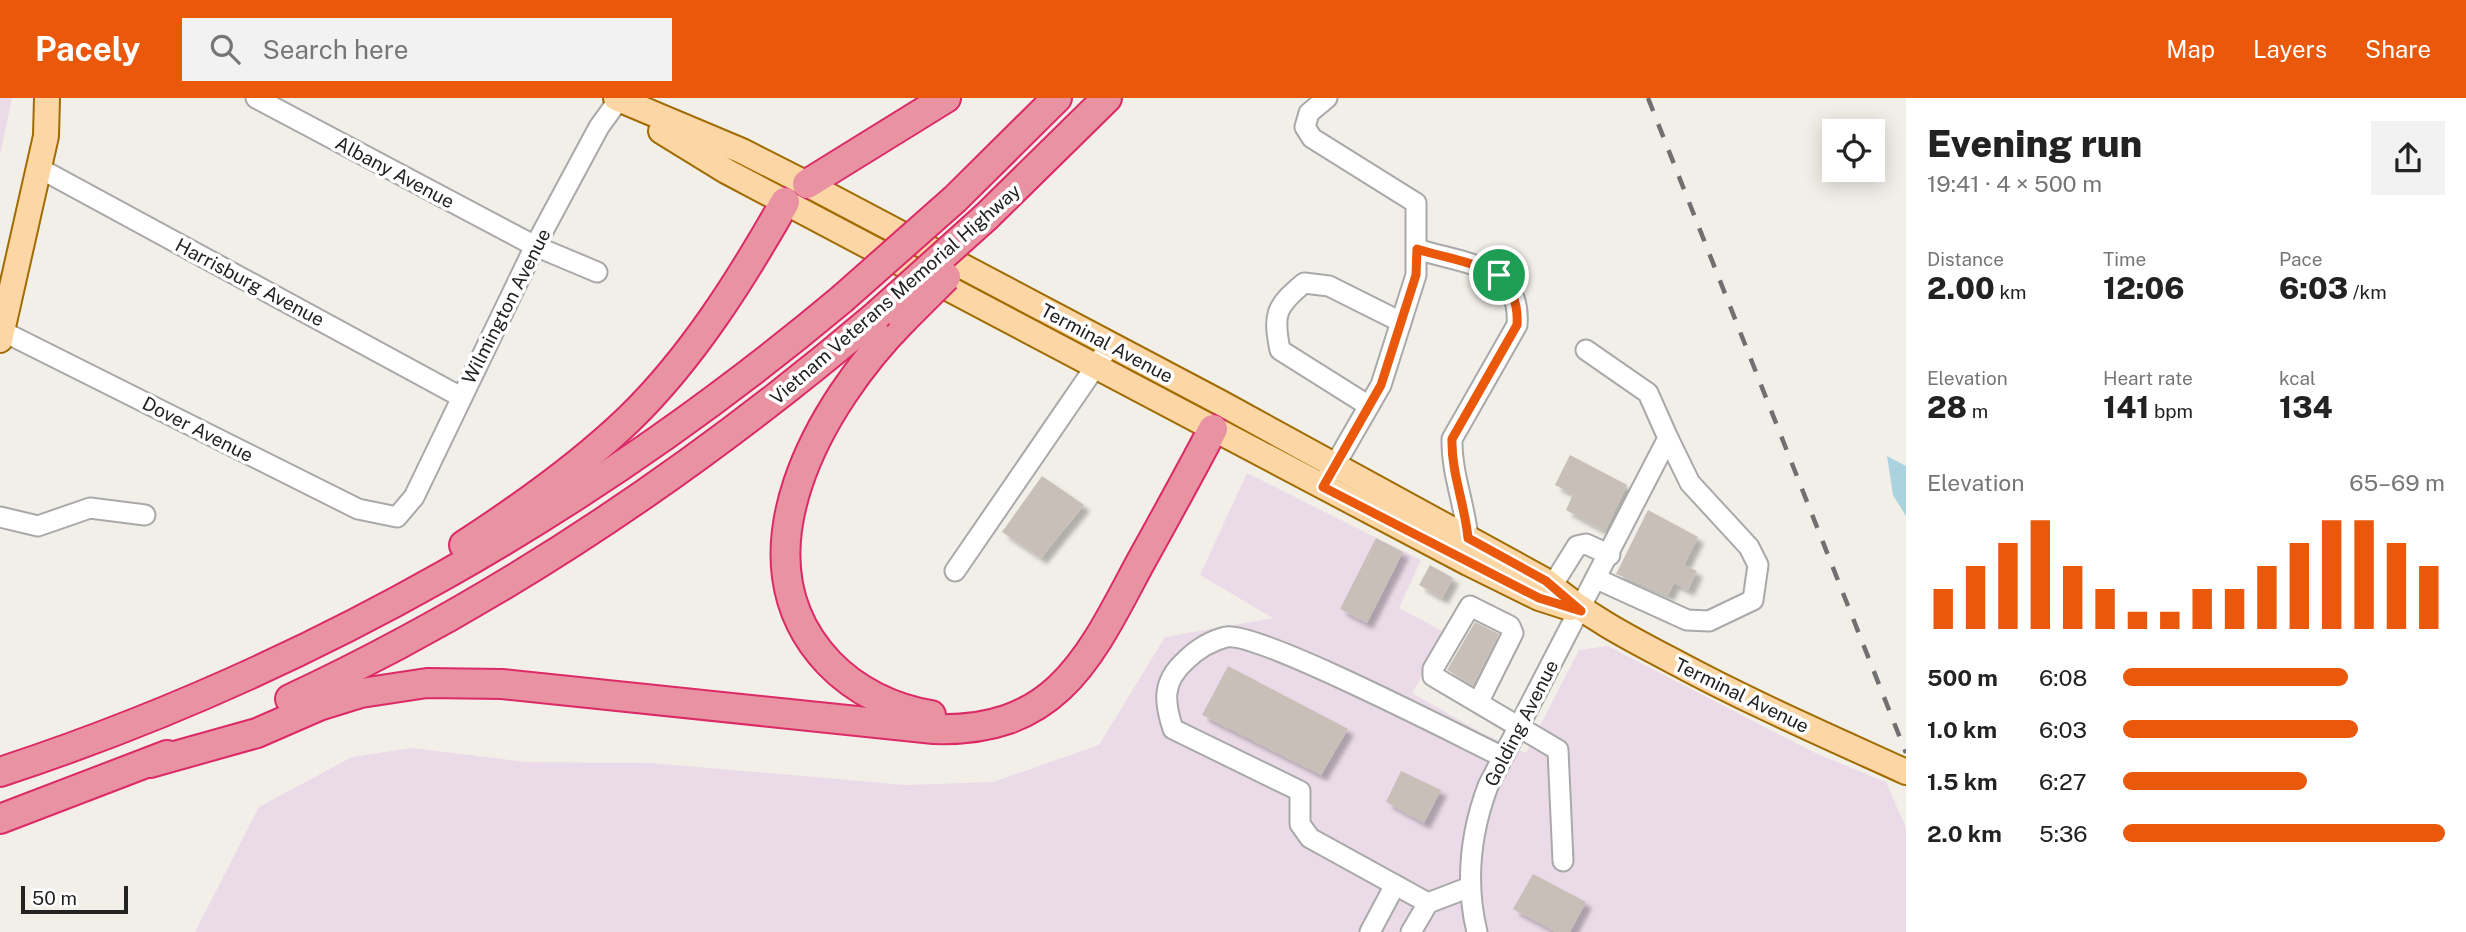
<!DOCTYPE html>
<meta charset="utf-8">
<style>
body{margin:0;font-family:"Public Sans",sans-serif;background:#f2f2f2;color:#222;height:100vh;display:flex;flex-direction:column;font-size:26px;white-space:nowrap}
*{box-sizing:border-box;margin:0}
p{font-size:23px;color:#767676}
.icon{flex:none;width:38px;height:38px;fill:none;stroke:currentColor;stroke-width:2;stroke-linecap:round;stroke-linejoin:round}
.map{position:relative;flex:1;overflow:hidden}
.sheet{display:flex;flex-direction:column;background:#fff;width:560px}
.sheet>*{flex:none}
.buttons{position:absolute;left:1822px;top:21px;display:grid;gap:14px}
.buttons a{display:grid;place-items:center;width:63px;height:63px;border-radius:0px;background:#fff;box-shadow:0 4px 18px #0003;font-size:35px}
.scale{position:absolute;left:21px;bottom:18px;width:107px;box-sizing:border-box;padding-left:7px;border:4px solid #222;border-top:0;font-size:19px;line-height:24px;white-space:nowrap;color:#222;-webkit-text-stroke:5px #fff;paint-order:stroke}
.pin{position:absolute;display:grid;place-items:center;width:60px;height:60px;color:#fff;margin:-30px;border:4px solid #fff;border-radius:50%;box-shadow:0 2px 7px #0007}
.round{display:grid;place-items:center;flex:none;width:74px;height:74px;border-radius:0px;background:#f2f2f2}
.summary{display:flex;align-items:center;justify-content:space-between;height:119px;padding:0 21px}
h1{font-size:38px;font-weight:800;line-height:52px}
.figures{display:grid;grid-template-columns:repeat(3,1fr);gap:10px;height:119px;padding:7px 21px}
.figures div{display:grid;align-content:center}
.figures b{font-size:30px;font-weight:800}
.figures small{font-size:19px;font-weight:400}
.figures p{font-size:19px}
.chart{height:196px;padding:14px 21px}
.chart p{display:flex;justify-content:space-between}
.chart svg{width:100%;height:126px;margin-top:7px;stroke:#ea580c;stroke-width:6}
ul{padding:0 21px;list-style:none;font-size:23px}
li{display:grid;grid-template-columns:112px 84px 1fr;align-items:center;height:52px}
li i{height:18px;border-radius:9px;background:#ea580c}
header{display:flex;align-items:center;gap:42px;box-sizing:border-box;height:98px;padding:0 35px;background:#ea580c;color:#fff}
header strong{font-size:33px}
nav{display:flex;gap:38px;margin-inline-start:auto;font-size:24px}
.search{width:490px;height:63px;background:#f2f2f2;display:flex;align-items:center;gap:18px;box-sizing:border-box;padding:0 24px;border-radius:0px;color:#767676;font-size:26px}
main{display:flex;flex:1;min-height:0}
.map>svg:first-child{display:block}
.industrial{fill:#ebdbe8}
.water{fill:#aad3df}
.building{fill:#c7bfb8;filter:url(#shadow)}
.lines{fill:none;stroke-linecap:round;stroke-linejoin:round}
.minor-casing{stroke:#a9a9a9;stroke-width:23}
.major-casing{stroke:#a06b00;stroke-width:28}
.highway-casing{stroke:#dc2a67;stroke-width:32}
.minor{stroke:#fff;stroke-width:19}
.major{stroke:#fcd6a4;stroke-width:24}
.highway{stroke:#e892a2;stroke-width:28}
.rail{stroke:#707070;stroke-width:4.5;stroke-dasharray:14 14;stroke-linecap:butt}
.highway-bridge-casing{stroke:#dc2a67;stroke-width:32;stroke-linecap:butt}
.highway-bridge{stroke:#e892a2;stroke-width:28}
.route-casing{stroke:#fff;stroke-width:14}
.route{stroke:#ea580c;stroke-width:9}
.labels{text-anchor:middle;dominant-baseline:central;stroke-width:7;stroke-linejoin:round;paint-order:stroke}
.street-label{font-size:19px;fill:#222;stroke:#fff}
</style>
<header>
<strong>Pacely</strong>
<div class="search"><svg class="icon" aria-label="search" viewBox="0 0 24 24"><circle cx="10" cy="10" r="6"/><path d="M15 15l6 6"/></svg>Search here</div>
<nav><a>Map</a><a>Layers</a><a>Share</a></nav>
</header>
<main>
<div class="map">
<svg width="1906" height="834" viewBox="0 0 1906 834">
<defs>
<filter id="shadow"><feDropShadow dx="6" dy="6" stdDeviation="2" flood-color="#0004"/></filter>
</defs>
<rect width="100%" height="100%" fill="#f2efe9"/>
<g class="industrial">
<polygon points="0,0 12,0 0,57"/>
<polygon points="1247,375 1421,462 1399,510 1446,535 1412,595 1482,635 1526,655 1579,552 1608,548 1815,655 1886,684 1906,730 1906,834 195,834 259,709 352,659 412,650 527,664 652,665 906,687 993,684 1099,647 1165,539 1273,520 1200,477"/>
</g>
<polygon class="water" points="1887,358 1906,368 1906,418 1893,397"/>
<g class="building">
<polygon points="1570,357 1627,387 1605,433 1566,412 1573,396 1555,387"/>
<polygon points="1042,378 1084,407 1041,460 1002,434"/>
<polygon points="1648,412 1698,439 1684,467 1697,473 1688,492 1674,485 1668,497 1616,476"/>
<polygon points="1376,440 1403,454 1367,525 1340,511"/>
<polygon points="1430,467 1453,480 1442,500 1419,487"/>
<polygon points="1475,524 1499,536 1473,587 1447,572"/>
<polygon points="1228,568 1348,631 1321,677 1202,617"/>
<polygon points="1401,673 1441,692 1424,725 1386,704"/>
<polygon points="1533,776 1586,804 1570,834 1556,834 1513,811"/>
</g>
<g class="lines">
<g class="minor-casing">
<g id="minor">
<polyline points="256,0 535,148 597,174"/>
<polyline points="1327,0 1309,15 1305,29 1312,40 1416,105 1416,177 1381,287 1328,379"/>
<polyline points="39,70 461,299"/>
<path d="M1417 151C1463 166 1522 166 1517 227L1452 341C1451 374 1465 407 1468 440"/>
<polyline points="2,233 358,411 397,419 414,399 535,148 599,29 620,0"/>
<path d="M1369 308 1280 252C1273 217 1275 209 1304 185L1329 188 1401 224"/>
<polyline points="0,419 38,428 90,410 145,417"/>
<polyline points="955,473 1104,256"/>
<polyline points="1597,481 1687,522 1709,523 1753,502 1758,467 1749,449 1690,385 1668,340"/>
<polyline points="1552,488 1577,448 1586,446 1610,457"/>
<polyline points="1479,603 1513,535 1510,528 1470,508 1433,571 1433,578 1558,652 1563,763"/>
<path d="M1428 805 1310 740 1300 726V693L1173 631C1164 604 1162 584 1185 563 1196 552 1210 543 1226 539 1258 533 1459 638 1501 658"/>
<polyline points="1370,834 1395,787"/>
<polyline points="1411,834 1428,805 1470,789"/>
<path d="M1477 834C1465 784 1470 736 1488 688L1668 340 1648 295 1586 252"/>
</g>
</g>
<g class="major-casing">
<g id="major">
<path d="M616 0 742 53 807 86 1221 305 1546 483C1585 517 1627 539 1673 563 1749 604 1827 638 1906 674"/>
<polyline points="661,33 726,73 1468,465 1539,500 1570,510"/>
<polyline points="0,242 46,38 47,0"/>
</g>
</g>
<g class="highway-casing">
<g id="highway">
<polyline points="807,86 946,0"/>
<polyline points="955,101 1057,0"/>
<polyline points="987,118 1107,0"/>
<path d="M903 222C822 304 729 460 829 565 856 593 893 611 931 617"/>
<path d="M464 447C521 410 580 368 629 321 692 260 742 180 785 104"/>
<path d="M290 601C504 501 698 369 877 217"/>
<path d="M150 665 257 635 319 608 361 595 427 585 502 586 934 631C1056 635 1089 561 1139 467 1164 422 1189 377 1213 331"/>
<path d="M0 674C308 573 594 409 842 201"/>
<polyline points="0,721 167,657"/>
</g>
</g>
<use href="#minor" class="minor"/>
<use href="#major" class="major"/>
<use href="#highway" class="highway"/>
<polyline class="rail" points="1648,0 1906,655"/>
<g class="highway-bridge-casing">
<g id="highway-bridge">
<polyline points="842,201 955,101"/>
<polyline points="877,217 987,118"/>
<polyline points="903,222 946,179"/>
</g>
</g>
<use href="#highway-bridge" class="highway-bridge"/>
</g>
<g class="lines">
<g class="route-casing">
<path id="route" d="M1417 151C1463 166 1521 166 1517 227L1452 341C1451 374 1465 407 1468 440L1546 483 1581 513 1539 500 1323 389 1381 287 1416 177Z"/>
</g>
<use href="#route" class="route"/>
</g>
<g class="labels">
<g class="street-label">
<text transform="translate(395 74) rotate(28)">Albany Avenue</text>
<text transform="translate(250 184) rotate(28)">Harrisburg Avenue</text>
<text transform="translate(895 196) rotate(-41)">Vietnam Veterans Memorial Highway</text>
<text transform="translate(506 208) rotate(-63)">Wilmington Avenue</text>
<text transform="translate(1107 245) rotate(28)">Terminal Avenue</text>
<text transform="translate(198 331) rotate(27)">Dover Avenue</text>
<text transform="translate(1742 597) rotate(26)">Terminal Avenue</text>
<text transform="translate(1521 625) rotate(-63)">Golding Avenue</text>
</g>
</g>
</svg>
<div class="buttons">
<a><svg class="icon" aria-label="locate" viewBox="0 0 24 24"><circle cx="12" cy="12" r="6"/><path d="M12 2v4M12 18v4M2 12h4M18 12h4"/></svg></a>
</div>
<div class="scale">50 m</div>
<div class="pin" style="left:1499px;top:177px;background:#1e9e55"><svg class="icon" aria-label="arrive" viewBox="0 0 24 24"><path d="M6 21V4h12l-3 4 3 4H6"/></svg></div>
</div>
<section class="sheet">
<div class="summary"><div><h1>Evening run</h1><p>19:41 · 4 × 500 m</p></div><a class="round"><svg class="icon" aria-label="share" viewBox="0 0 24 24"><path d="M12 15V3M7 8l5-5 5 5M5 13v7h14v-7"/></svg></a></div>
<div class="figures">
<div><p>Distance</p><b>2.00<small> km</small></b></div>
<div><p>Time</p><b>12:06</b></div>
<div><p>Pace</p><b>6:03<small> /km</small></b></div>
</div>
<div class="figures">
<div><p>Elevation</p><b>28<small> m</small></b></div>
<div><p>Heart rate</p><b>141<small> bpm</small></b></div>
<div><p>kcal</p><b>134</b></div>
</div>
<div class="chart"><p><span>Elevation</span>65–69 m</p>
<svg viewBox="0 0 160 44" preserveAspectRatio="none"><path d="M5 44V30M15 44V22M25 44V14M35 44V6M45 44V22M55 44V30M65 44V38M75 44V38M85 44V30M95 44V30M105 44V22M115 44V14M125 44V6M135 44V6M145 44V14M155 44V22"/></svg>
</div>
<ul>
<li><b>500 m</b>6:08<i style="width:70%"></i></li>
<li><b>1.0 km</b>6:03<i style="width:73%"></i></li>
<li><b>1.5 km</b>6:27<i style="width:57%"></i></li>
<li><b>2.0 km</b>5:36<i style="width:100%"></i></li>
</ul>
</section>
</main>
